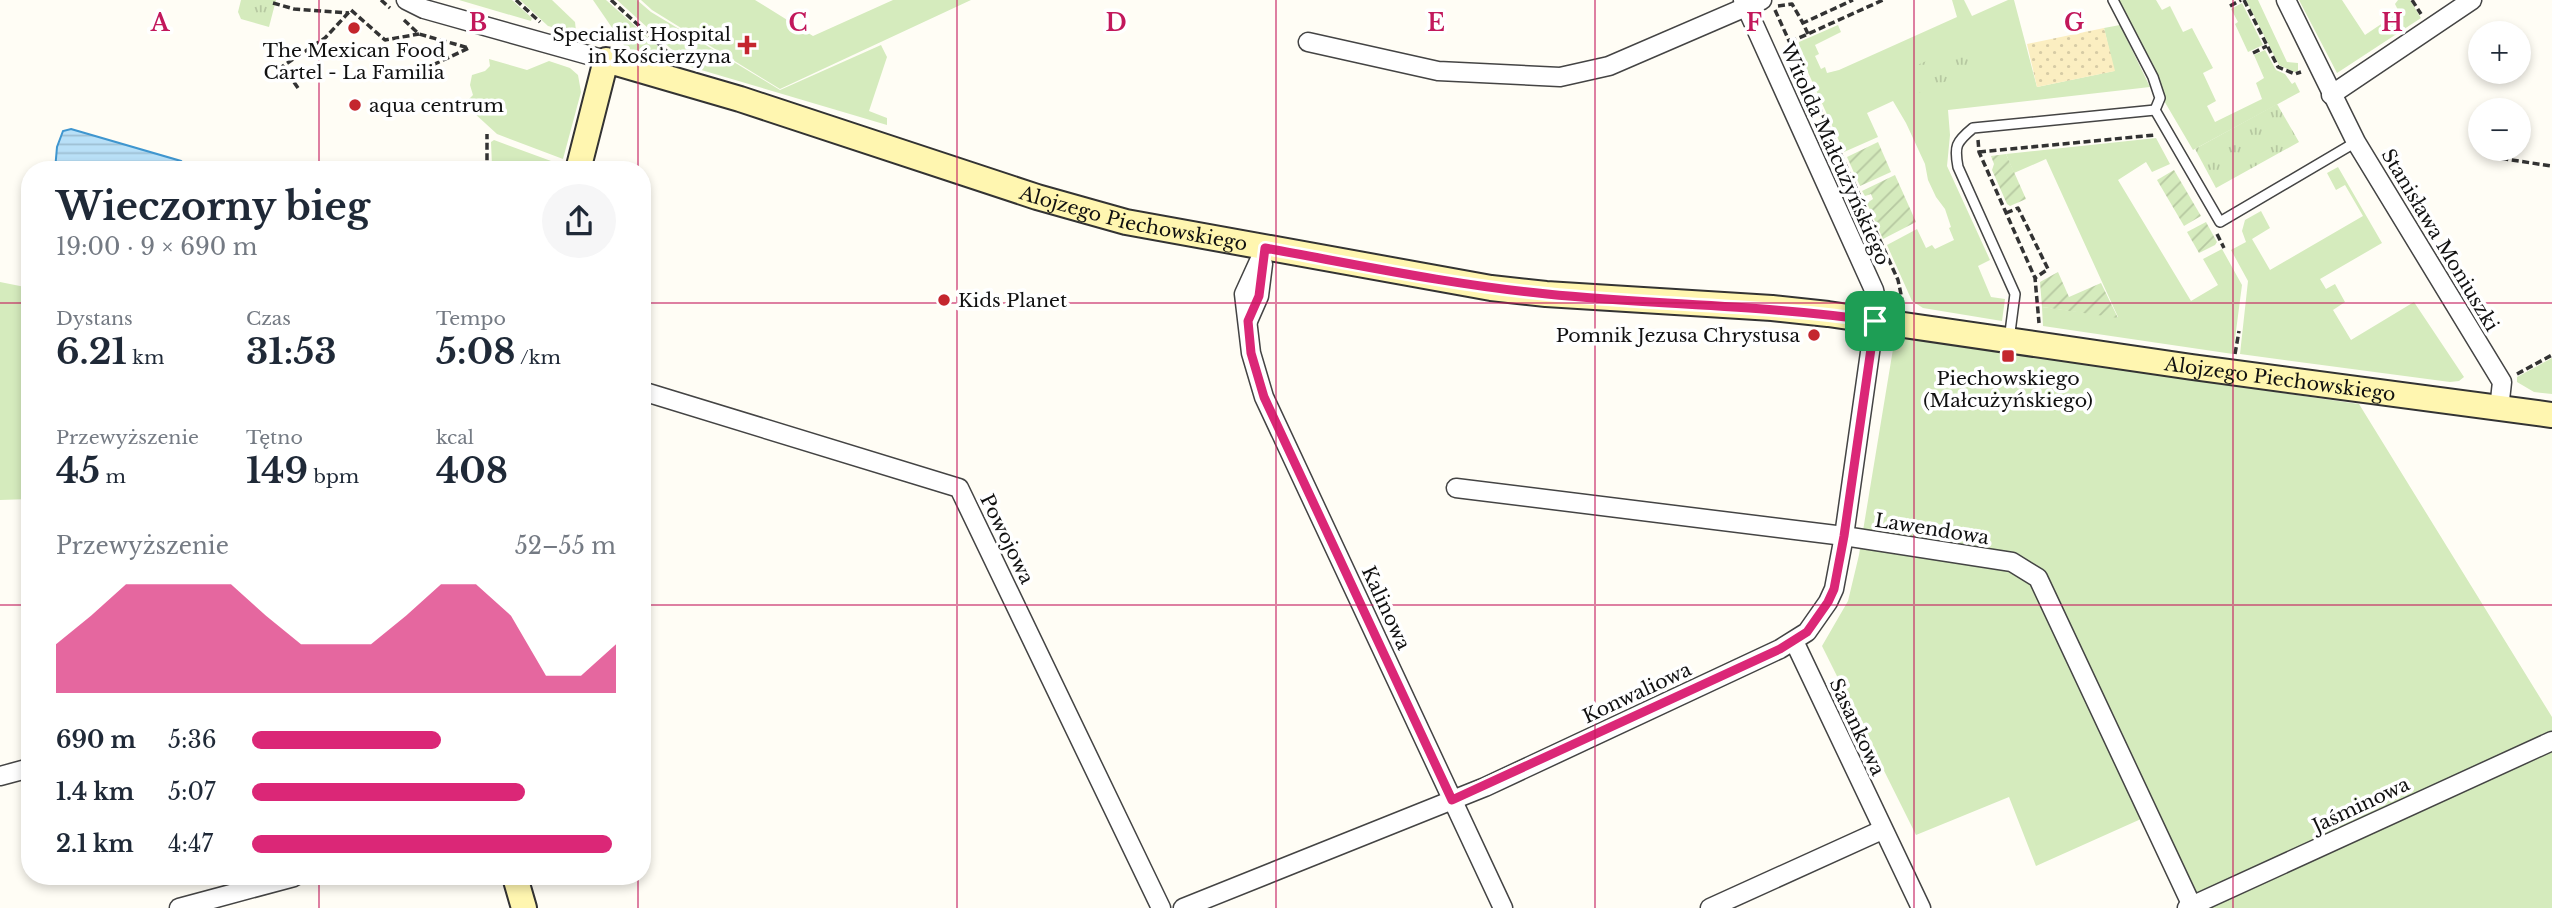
<!DOCTYPE html>
<html lang="pl">
<meta charset="utf-8">
<style>
body{margin:0;font-family:"Libre Baskerville",serif;background:#f6f6f7;color:#1f2937;height:100vh;display:flex;flex-direction:column;font-size:26px;white-space:nowrap}
*{box-sizing:border-box;margin:0}
p{font-size:23px;color:#747a83}
.icon{flex:none;width:38px;height:38px;fill:none;stroke:currentColor;stroke-width:2;stroke-linecap:round;stroke-linejoin:round}
.map{position:relative;flex:1;overflow:hidden}
.details{position:absolute;left:21px;top:161px;width:630px;height:724px;display:flex;flex-direction:column;background:#fff;border-radius:28px;box-shadow:0 4px 10px #0003}
.details>*{flex:none}
.controls{position:absolute;left:2468px;top:21px;display:grid;gap:14px}
.controls a{display:grid;place-items:center;width:63px;height:63px;border-radius:50%;background:#fff;box-shadow:0 4px 10px #0003;font-size:35px}
.pin{position:absolute;display:grid;place-items:center;width:60px;height:60px;color:#fff;margin:-30px;border-radius:14px;box-shadow:0 4px 10px #0006}
.round{display:grid;place-items:center;flex:none;width:74px;height:74px;border-radius:37px;background:#f6f6f7}
.summary{display:flex;align-items:center;justify-content:space-between;height:119px;padding:0 35px}
h1{font-size:38px;font-weight:800;line-height:52px}
.figures{display:grid;grid-template-columns:repeat(3,1fr);gap:10px;height:119px;padding:7px 35px}
.figures div{display:grid;align-content:center}
.figures b{font-size:35px;font-weight:800}
.figures small{font-size:19px;font-weight:400}
.figures p{font-size:19px}
.chart{height:196px;padding:14px 35px}
.chart p{display:flex;justify-content:space-between}
.chart svg{width:100%;height:126px;margin-top:7px;fill:#db2777;opacity:.7}
ul{padding:0 35px;list-style:none;font-size:23px}
li{display:grid;grid-template-columns:112px 84px 1fr;align-items:center;height:52px}
li i{height:18px;border-radius:9px;background:#db2777}
.map>svg:first-child{display:block}
.grass{fill:#d5ebbd}
.sand{fill:url(#sand-dots)}
.park{fill:url(#park-tufts)}
.garden{fill:url(#garden-furrows)}
.water{fill:url(#water-rules);stroke:#3f96cf;stroke-width:2}
.lines{fill:none;stroke-linecap:round;stroke-linejoin:round}
.lane-casing{stroke:#444;stroke-width:12}
.street-casing{stroke:#444;stroke-width:21}
.secondary-casing{stroke:#333;stroke-width:28}
.path{stroke:#333;stroke-width:3.5;stroke-dasharray:7 3.5;stroke-linecap:butt}
.lane{stroke:#fff;stroke-width:9}
.street{stroke:#fff;stroke-width:18}
.secondary{stroke:#fff6b0;stroke-width:24}
.route-casing{stroke:#fff;stroke-width:14}
.route{stroke:#db2777;stroke-width:9}
.grid{fill:none;stroke:#c2185b;stroke-width:2;stroke-opacity:0.55}
.poi-dot{fill:#c4262e;stroke:#fff;stroke-width:2.5}
.labels{text-anchor:middle;dominant-baseline:central;stroke-width:7;stroke-linejoin:round;paint-order:stroke}
.poi-label{font-size:19px;fill:#111;stroke:#fff;text-anchor:end}
.street-label{font-size:19px;fill:#111;stroke:#fff}
.grid-label{font-size:23px;text-anchor:middle;font-weight:bold;fill:#c2185b;stroke:#fff;stroke-width:7;stroke-linejoin:round;paint-order:stroke}
</style>
<div class="map">
<svg width="2552" height="908" viewBox="0 0 2552 908">
<defs>
<pattern id="sand-dots" width="8" height="8" patternUnits="userSpaceOnUse" patternTransform="scale(1.75)"><rect width="8" height="8" fill="#fbeec1"/><path d="M2 2h.1M6 6h.1" fill="none" stroke="#d6cba5" stroke-width="1.8" stroke-linecap="round"/></pattern>
<pattern id="park-tufts" width="24" height="20" patternUnits="userSpaceOnUse" patternTransform="scale(1.75)"><rect width="24" height="20" fill="#d5ebbd"/><path d="M3 7l-1-3M5 7V3M7 7l1-3M15 17l-1-3M17 17v-4M19 17l1-3" fill="none" stroke="#b6c8a1"/></pattern>
<pattern id="garden-furrows" width="10" height="10" patternUnits="userSpaceOnUse" patternTransform="scale(1.75)"><rect width="10" height="10" fill="#d5ebbd"/><path d="M-1 1l2-2M0 10L10 0M9 11l2-2" fill="none" stroke="#b6c8a1"/></pattern>
<pattern id="water-rules" width="6" height="5" patternUnits="userSpaceOnUse" patternTransform="scale(1.75)"><rect width="6" height="5" fill="#b9e0f7"/><path d="M0 2.5h6" fill="none" stroke="#9ebfd3"/></pattern>
</defs>
<rect width="100%" height="100%" fill="#fffdf5"/>
<g class="grass">
<polygon points="459,0 512,0 532,18 531,21"/>
<polygon points="520,0 552,0 575,22 576,31 574,33 548,26"/>
<polygon points="593,0 606,0 671,58 669,61 626,48"/>
<polygon points="617,0 637,0 651,12 780,90 881,45 887,57 869,111 887,118 887,125 691,67"/>
<polygon points="641,0 755,0 813,36 893,0 971,0 780,89 652,10"/>
<polygon points="1952,0 1964,0 1972,16 2008,0 2014,0 2037,87 2114,71 2104,28 2120,25 2150,87 1948,110 1950,135 1947,166 1990,260 1978,266 1991,297 2005,299 2002,321 1923,308 1912,301 1887,245 1917,229 1926,248 1932,245 1935,249 1954,240 1949,228 1951,227 1945,209 1936,197 1928,180 1925,164 1906,123 1893,101 1867,113 1878,137 1844,152 1797,48 1799,42 1838,25 1841,32 1815,45 1819,54 1815,56 1821,69 1825,67 1827,73 1839,70 1957,17"/>
<polygon points="2118,0 2156,0 2162,10 2170,6 2183,32 2192,28 2213,68 2203,73 2216,101 2207,106 2215,122 2262,99 2256,83 2264,78 2254,55 2265,50 2276,70 2285,74 2292,84 2295,82 2300,92 2193,150 2163,99 2154,70"/>
<polygon points="2246,0 2258,0 2287,62 2298,63 2298,71 2294,72 2279,65"/>
<polygon points="2299,0 2342,0 2365,35 2399,12 2395,4 2398,0 2410,0 2421,18 2337,73"/>
<polygon points="2242,3 2263,45 2248,52 2235,24 2238,22 2231,9"/>
<polygon points="489,59 527,70 549,61 570,68 578,75 581,92 563,159 497,134 462,102 467,101 473,95 470,85 472,75 485,71 490,66"/>
<polygon points="2156,138 2170,164 2152,172 2146,162 2118,180 2191,301 2218,285 2203,259 2222,249 2242,285 2233,354 2043,326 2042,307 2118,317 2046,159 2014,173 2006,154"/>
<polygon points="494,140 562,165 561,170 489,170 492,166 491,142"/>
<polygon points="2338,167 2382,243 2320,279 2326,289 2335,284 2345,302 2333,310 2351,340 2414,302 2464,377 2459,381 2450,382 2240,354 2248,281 2231,250 2246,242 2242,231 2245,220 2261,211 2270,228 2252,239 2270,270 2363,216 2345,185 2336,190 2327,173"/>
<polygon points="0,282 30,288 30,499 0,500"/>
<polygon points="1895,337 2359,404 2552,717 2552,908 2191,908 2168,879 2141,819 2036,866 2009,797 1916,835 1822,646 1848,601 1859,555"/>
<polygon points="2552,358 2552,394 2534,392 2517,382 2517,377"/>
</g>
<polygon class="sand" points="2104,28 2115,71 2037,87 2027,44"/>
<g class="park">
<polygon points="241,0 276,0 269,27 241,19 238,12"/>
<polygon points="1970,42 1980,65 1977,66 1981,75 1958,82 1956,77 1919,93 1908,69"/>
<polygon points="2277,104 2299,142 2216,188 2195,149"/>
</g>
<g class="garden">
<polygon points="1878,142 1891,172 1860,186 1847,157"/>
<polygon points="2006,154 2026,199 2010,206 2007,204 1992,170 1994,164 1991,156"/>
<polygon points="2174,170 2201,216 2184,226 2157,180"/>
<polygon points="1895,175 1916,222 1883,239 1867,203 1873,199 1871,194 1865,196 1862,191"/>
<polygon points="2206,222 2217,242 2215,245 2199,253 2187,232"/>
<polygon points="2058,272 2069,297 2101,283 2118,318 2042,307 2040,282"/>
</g>
<polygon class="water" points="71,129 181,161 190,170 55,170 57,147 63,131"/>
<g class="lines">
<g class="lane-casing">
<g id="lane">
<polyline points="2113,0 2153,77 2160,98 2155,110"/>
<polyline points="2155,110 2220,222 2356,142"/>
<path d="M2009 340 2015 294 1958 167C1954 146 1956 142 1973 128L2155 110"/>
</g>
</g>
<g class="street-casing">
<g id="street">
<polyline points="406,0 424,9 606,60"/>
<polyline points="2286,0 2356,142 2502,382 2499,409"/>
<polyline points="1308,42 1438,71 1560,77 1609,66 1762,0"/>
<polyline points="2331,95 2472,0"/>
<polyline points="1265,248 1244,294 1251,353 1264,397 1503,908"/>
<polyline points="1248,321 1259,296 1263,264"/>
<polyline points="642,391 959,488 1161,908"/>
<polyline points="1456,488 1844,536 2012,562 2038,578 2192,906"/>
<polyline points="1794,641 1921,908"/>
<polyline points="0,776 30,768"/>
<polyline points="179,908 294,877"/>
<polyline points="1183,908 1485,787 1780,649 1807,632 1828,602 1834,589 1844,536 1877,303 1874,290 1743,0"/>
<polyline points="1710,908 1882,830"/>
<polyline points="2187,908 2552,741"/>
</g>
</g>
<g class="secondary-casing">
<g id="secondary">
<path id="s1" d="M578 170 606 60 740 99 1037 197 1126 222 1491 288 1546 294 1772 308 1828 314 2192 367 2552 415"/>
<polyline points="515,877 524,908"/>
</g>
</g>
<g class="path">
<polyline points="381,0 390,8"/>
<polyline points="516,0 540,22"/>
<polyline points="611,0 674,58"/>
<polyline points="2244,0 2278,67 2295,74 2301,72"/>
<polyline points="2412,0 2421,14"/>
<polyline points="273,3 294,9 349,13"/>
<polyline points="1778,6 1792,4 1803,23"/>
<polyline points="2230,6 2241,0"/>
<polyline points="1775,10 1898,280 1902,299"/>
<polyline points="404,20 419,34 469,48 409,76"/>
<polyline points="1808,34 1803,23 1853,0"/>
<polyline points="1790,42 1883,0"/>
<polyline points="2253,53 2267,46"/>
<polyline points="298,88 283,66 325,38 351,10 385,40 419,34"/>
<polyline points="1978,140 1979,152 2035,278 2039,323"/>
<polyline points="1979,152 2155,135"/>
<polyline points="2491,157 2552,166"/>
<polyline points="484,170 487,165 487,134"/>
<polyline points="2006,213 2018,208 2048,269 2035,278"/>
<polyline points="2217,234 2224,248"/>
<polyline points="2235,354 2239,331"/>
<polyline points="2517,374 2552,355"/>
</g>
<use href="#lane" class="lane"/>
<use href="#street" class="street"/>
<use href="#secondary" class="secondary"/>
</g>
<g class="lines">
<g class="route-casing">
<path id="route" d="M1265 248C1359 265 1453 285 1547 294 1657 305 1766 305 1875 321L1844 536 1834 589 1828 602 1807 632 1780 649 1452 800 1264 397 1251 353 1248 321 1259 296Z"/>
</g>
<use href="#route" class="route"/>
</g>
<path class="grid" d="M319 0V170M638 0V170M957 0V908M1276 0V908M1595 0V908M1914 0V908M2233 0V908M0 303H30M642 303H2552M0 605H30M642 605H2552M319 877V908M638 877V908"/>
<g class="poi-dot">
<circle cx="354" cy="28" r="7"/>
<path d="M743.5 34.5h7v7h7v7h-7v7h-7v-7h-7v-7h7z"/>
<circle cx="355" cy="105" r="7"/>
<circle cx="944" cy="300" r="7"/>
<circle cx="1814" cy="335" r="7"/>
<rect x="2001" y="349" width="14" height="14" rx="3.5"/>
</g>
<g class="labels">
<g class="poi-label">
<text x="731" y="34">Specialist Hospital<tspan x="731" dy="22">in Kościerzyna</tspan></text>
<text x="354" y="50" text-anchor="middle">The Mexican Food<tspan x="354" dy="22">Cartel - La Familia</tspan></text>
<text x="369" y="105" text-anchor="start">aqua centrum</text>
<text x="958" y="300" text-anchor="start">Kids Planet</text>
<text x="1800" y="335">Pomnik Jezusa Chrystusa</text>
<text x="2008" y="378" text-anchor="middle">Piechowskiego<tspan x="2008" dy="22">(Małcużyńskiego)</tspan></text>
</g>
<g class="street-label">
<text transform="translate(1835 154) rotate(66)">Witolda Małcużyńskiego</text>
<text stroke="none"><textPath href="#s1" startOffset="665">Alojzego Piechowskiego</textPath></text>
<text transform="translate(2440 240) rotate(59)">Stanisława Moniuszki</text>
<text stroke="none"><textPath href="#s1" startOffset="1824">Alojzego Piechowskiego</textPath></text>
<text transform="translate(1932 529) rotate(9)">Lawendowa</text>
<text transform="translate(1007 539) rotate(64)">Powojowa</text>
<text transform="translate(1386 608) rotate(65)">Kalinowa</text>
<text transform="translate(1637 693) rotate(-25)">Konwaliowa</text>
<text transform="translate(1857 727) rotate(65)">Sasankowa</text>
<text transform="translate(2361 805) rotate(-25)">Jaśminowa</text>
</g>
</g>
<g class="grid-label">
<text x="160" y="31">A</text>
<text x="478" y="31">B</text>
<text x="798" y="31">C</text>
<text x="1116" y="31">D</text>
<text x="1436" y="31">E</text>
<text x="1754" y="31">F</text>
<text x="2074" y="31">G</text>
<text x="2392" y="31">H</text>
</g>
</svg>
<div class="controls">
<a>+</a>
<a>−</a>
</div>
<div class="pin" style="left:1875px;top:321px;background:#1e9e55"><svg class="icon" aria-label="arrive" viewBox="0 0 24 24"><path d="M6 21V4h12l-3 4 3 4H6"/></svg></div>
<section class="details">
<div class="summary"><div><h1>Wieczorny bieg</h1><p>19:00 · 9 × 690 m</p></div><a class="round"><svg class="icon" aria-label="share" viewBox="0 0 24 24"><path d="M12 15V3M7 8l5-5 5 5M5 13v7h14v-7"/></svg></a></div>
<div class="figures">
<div><p>Dystans</p><b>6.21<small> km</small></b></div>
<div><p>Czas</p><b>31:53</b></div>
<div><p>Tempo</p><b>5:08<small> /km</small></b></div>
</div>
<div class="figures">
<div><p>Przewyższenie</p><b>45<small> m</small></b></div>
<div><p>Tętno</p><b>149<small> bpm</small></b></div>
<div><p>kcal</p><b>408</b></div>
</div>
<div class="chart"><p><span>Przewyższenie</span>52–55 m</p>
<svg viewBox="0 0 160 44" preserveAspectRatio="none"><path d="M0 44V27L10 17L20 6L30 6L40 6L50 6L60 17L70 27L80 27L90 27L100 17L110 6L120 6L130 17L140 38L150 38L160 27V44z"/></svg>
</div>
<ul>
<li><b>690 m</b>5:36<i style="width:52%"></i></li>
<li><b>1.4 km</b>5:07<i style="width:75%"></i></li>
<li><b>2.1 km</b>4:47<i style="width:99%"></i></li>
</ul>
</section>
</div>
